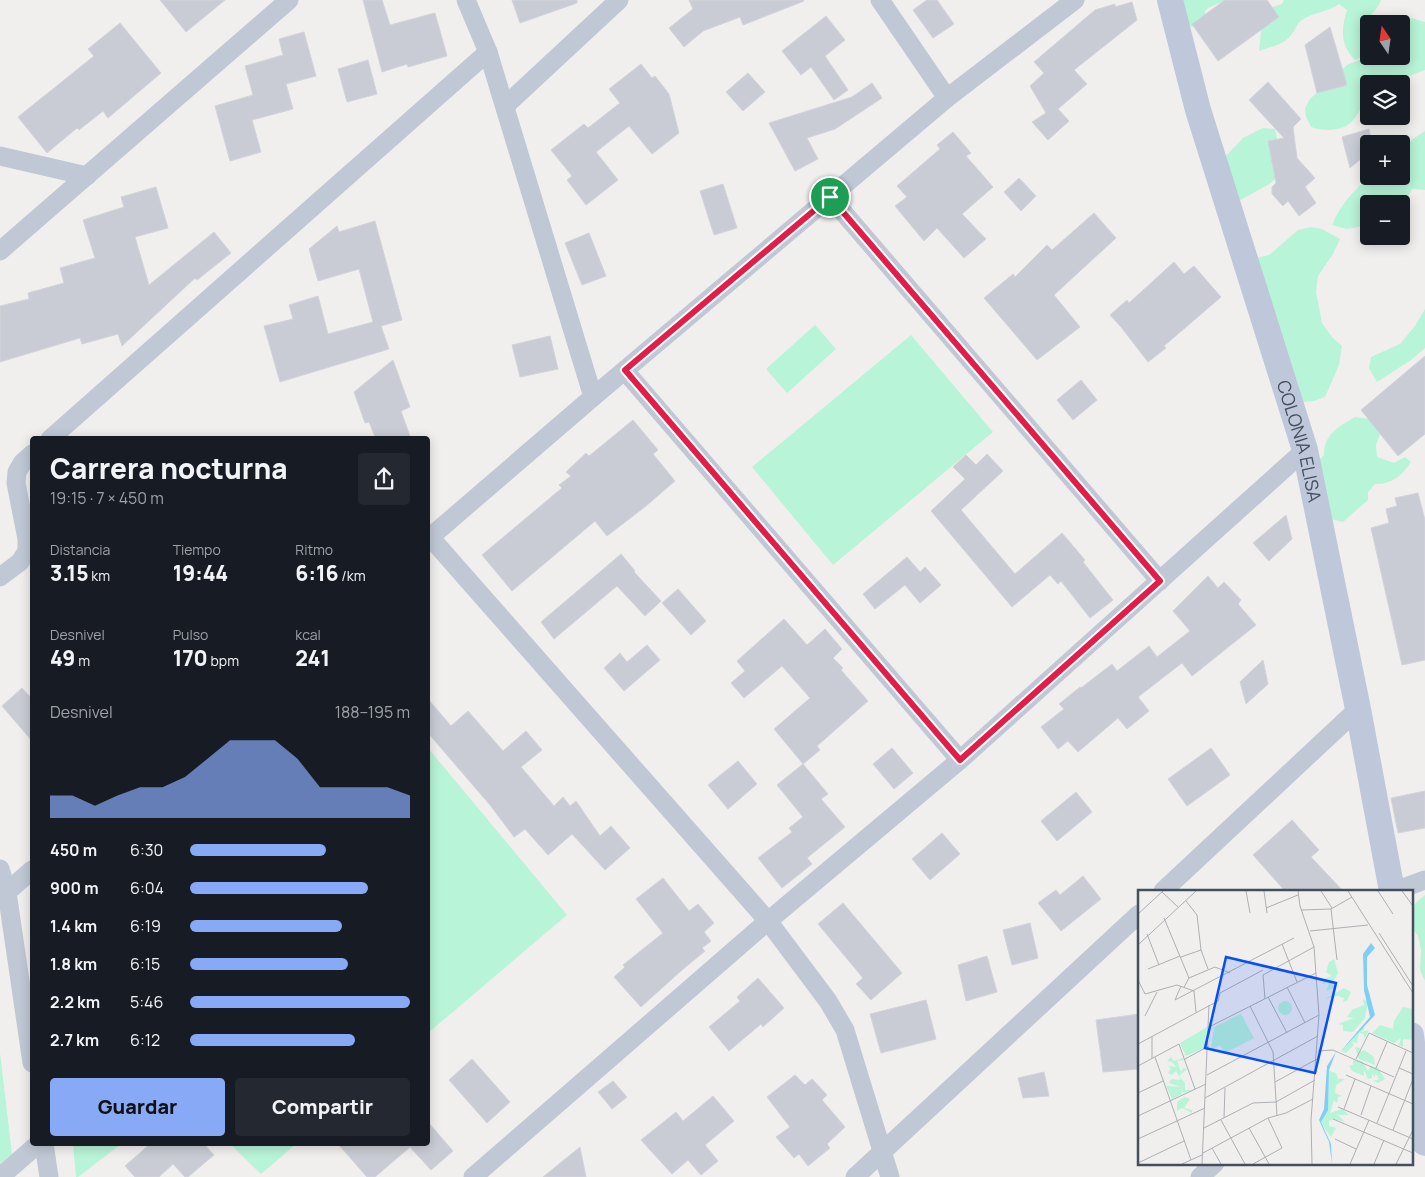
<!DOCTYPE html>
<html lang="es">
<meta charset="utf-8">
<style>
body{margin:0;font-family:Manrope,sans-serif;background:#242831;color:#f1f3f6;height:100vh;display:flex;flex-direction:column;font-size:19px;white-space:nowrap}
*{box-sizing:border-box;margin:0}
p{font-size:16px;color:#9ea1a6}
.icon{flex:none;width:28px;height:28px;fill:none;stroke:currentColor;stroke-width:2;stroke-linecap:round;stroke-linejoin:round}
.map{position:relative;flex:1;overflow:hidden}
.details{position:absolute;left:30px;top:436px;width:400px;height:710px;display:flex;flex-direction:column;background:#171b24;border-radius:5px;box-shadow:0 2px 12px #0003}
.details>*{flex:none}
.needle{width:32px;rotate:347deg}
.controls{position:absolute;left:1360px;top:15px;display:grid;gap:10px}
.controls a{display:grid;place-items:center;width:50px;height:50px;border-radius:5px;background:#171b24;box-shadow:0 2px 12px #0003;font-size:25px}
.pin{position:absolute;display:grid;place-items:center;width:42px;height:42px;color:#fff;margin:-21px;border:2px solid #fff;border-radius:50%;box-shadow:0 1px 5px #0007}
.round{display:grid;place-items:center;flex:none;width:52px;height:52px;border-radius:5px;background:#242831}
.headline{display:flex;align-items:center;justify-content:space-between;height:85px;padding:0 20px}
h1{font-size:28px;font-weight:800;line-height:38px}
.figures{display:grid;grid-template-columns:repeat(3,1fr);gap:8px;height:85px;padding:5px 20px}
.figures div{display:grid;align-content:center}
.figures b{font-size:21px;font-weight:800}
.figures small{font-size:14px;font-weight:400}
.figures p{font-size:14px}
.chart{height:140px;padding:10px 20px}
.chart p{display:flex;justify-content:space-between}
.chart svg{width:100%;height:90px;margin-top:5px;fill:#87a9f6;opacity:.7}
.action{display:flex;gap:10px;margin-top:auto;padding:10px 20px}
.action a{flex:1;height:58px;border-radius:5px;background:#87a9f6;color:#111;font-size:20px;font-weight:800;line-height:58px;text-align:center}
.action a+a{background:#242831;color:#f1f3f6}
ul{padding:0 20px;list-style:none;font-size:16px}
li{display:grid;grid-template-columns:80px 60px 1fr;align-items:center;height:38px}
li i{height:12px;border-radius:6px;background:#87a9f6}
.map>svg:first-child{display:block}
.green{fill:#b8f4d7}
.building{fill:#caccd5;stroke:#d2d3db}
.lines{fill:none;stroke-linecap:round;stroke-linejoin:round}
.street{stroke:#c0c8d5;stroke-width:19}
.secondary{stroke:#bfc8da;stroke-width:26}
.route-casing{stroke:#fff;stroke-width:10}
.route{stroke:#e11d48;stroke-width:6}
.labels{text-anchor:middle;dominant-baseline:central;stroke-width:5;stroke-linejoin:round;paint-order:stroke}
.street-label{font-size:18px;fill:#444f5e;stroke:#fff}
.inset-road{fill:none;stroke:#acafb4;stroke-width:1}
.view{fill:#054ff5;fill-opacity:0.15;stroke:#054ff5;stroke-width:2.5}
.inset-edge{fill:none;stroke:#444f5e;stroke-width:2.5}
</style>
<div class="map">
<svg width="1425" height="1177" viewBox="0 0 1425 1177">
<rect width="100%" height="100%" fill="#f1efee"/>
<g class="green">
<path d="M1165 0H1226L1208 8 1205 11 1206 16C1200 23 1196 30 1187 25Z"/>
<path d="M1284 0H1381C1378 10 1368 16 1364 26L1369 42 1368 55 1355 60C1340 45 1341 29 1347 10L1339 4C1328 12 1314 12 1302 20 1296 24 1296 30 1291 35 1284 45 1270 47 1259 51L1263 12 1272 7 1282 4Z"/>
<path d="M1412 18 1425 22V70L1407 77 1403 88H1401V84H1369V102C1357 109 1359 116 1350 123 1340 132 1323 131 1311 127L1306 117 1305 108 1310 99 1339 72 1347 65 1369 56H1401V24H1397Z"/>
<polygon points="1263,128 1275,129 1277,139 1275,158 1277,176 1271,183 1237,202 1221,161 1243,138"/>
<path d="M1425 131V190L1412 189 1401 210V204H1369V225L1347 229 1332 225C1340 205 1354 190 1370 176H1401V154L1407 152 1410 141Z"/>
<polygon points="1311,227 1322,229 1340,239 1333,254 1318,276 1316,292 1322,323 1332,337 1342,346 1339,365 1325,397 1314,401 1300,402 1252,259 1269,255 1298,230"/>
<polygon points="1425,309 1425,348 1411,360 1377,382 1369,368 1371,357 1400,344 1415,326"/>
<polygon points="815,325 836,349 787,393 766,369"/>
<polygon points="911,335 993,432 833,565 752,467"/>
<path d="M1355 417 1370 419 1382 428 1376 445 1377 457 1394 463 1405 457 1411 462C1403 475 1391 485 1375 484L1368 492V500L1343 522 1331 519 1318 461 1324 455C1324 434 1338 427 1355 417Z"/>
<polygon points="428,748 567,915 428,1033"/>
<polygon points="1425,895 1425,981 1420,970 1421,950 1418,936 1411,927 1411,907"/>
<polygon points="0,1053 12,1154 0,1164"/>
<polygon points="73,1144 121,1144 78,1177 76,1177"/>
<polygon points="230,1144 296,1144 261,1174"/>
</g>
<g class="building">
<polygon points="160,0 225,0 186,32"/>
<polygon points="363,0 382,0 390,25 435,13 447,56 408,67 407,64 382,72"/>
<polygon points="512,0 577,0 577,3 520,23"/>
<polygon points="689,0 803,0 804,1 743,25 740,17 703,31 684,47 669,28 693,9"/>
<polygon points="927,0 937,0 954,24 933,38 913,10"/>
<polygon points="1225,0 1267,0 1279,17 1218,61 1192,24"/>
<polygon points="1132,2 1137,20 1074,70 1087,84 1058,109 1069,121 1048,140 1032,122 1046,113 1030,86 1044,73 1034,62 1095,10 1115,4 1115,7"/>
<polygon points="826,16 845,40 825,56 848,90 834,100 811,67 801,75 782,51"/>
<polygon points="120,23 161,73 108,118 103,111 79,130 77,128 47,153 18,117 94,56 88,49"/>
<polygon points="1330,27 1347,85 1317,93 1305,45"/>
<polygon points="304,32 316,76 286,84 293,109 252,120 261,152 230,161 215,106 253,95 245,66 283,55 279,39"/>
<polygon points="368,60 377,94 347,102 338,69"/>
<polygon points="641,64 652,78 655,76 669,94 679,133 652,154 629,126 596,152 618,180 586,205 567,180 572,176 551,150 584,124 588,128 620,103 609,89"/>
<polygon points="748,73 765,92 743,111 726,92"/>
<polygon points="1268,82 1301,119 1293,127 1297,158 1315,178 1305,187 1316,203 1299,216 1288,201 1283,206 1272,194 1272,187 1276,183 1268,141 1284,138 1249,100"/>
<polygon points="872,83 882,98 835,129 807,138 818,159 795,171 769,123 852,97"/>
<polygon points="1369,129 1372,144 1369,144 1369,152 1350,168 1342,137"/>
<polygon points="953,132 971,153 966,156 993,187 962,214 986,239 964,258 937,228 924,241 895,206 907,197 897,186 940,149 937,145"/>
<polygon points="1019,178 1036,196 1021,211 1004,192"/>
<polygon points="723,184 737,228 714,235 700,191"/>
<polygon points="156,187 168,228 135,237 149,285 214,232 231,253 197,280 195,278 122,346 118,334 82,344 80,338 0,362 0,306 29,299 28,293 64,283 60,268 95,258 83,220 124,207 121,197"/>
<polygon points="1094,213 1116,238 1054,295 1080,327 1037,360 984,298 1013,274 1015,277 1047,245 1052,250"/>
<polygon points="375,221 402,320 381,326 389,349 280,382 264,326 293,319 289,305 318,296 328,334 373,322 359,269 318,281 309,249 337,226 339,232"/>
<polygon points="589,233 606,276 582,285 565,243"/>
<polygon points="1174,262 1184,274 1194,266 1221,297 1164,346 1166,348 1148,362 1121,327 1110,315 1127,300 1129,303"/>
<polygon points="550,336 558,369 520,377 512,345"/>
<polygon points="1425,356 1425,434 1398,456 1361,410"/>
<polygon points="393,360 410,407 401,411 411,439 376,439 369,422 365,423 354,392"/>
<polygon points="1081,380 1097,400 1073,420 1057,400"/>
<polygon points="633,420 658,450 653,454 675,481 646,506 607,536 595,521 512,591 482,555 562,488 559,485 571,476 566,472 586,453 589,456"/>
<polygon points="987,454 1003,471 961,510 1015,574 1062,533 1085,560 1083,562 1113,600 1090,618 1061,581 1058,584 1050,575 1012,607 931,511 965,479 953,467 966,455 976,465"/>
<polygon points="1418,493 1425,520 1425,660 1402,665 1371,528 1389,523 1386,509 1397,506 1395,498"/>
<polygon points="1286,515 1292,539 1269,561 1253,543"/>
<polygon points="621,554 635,571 634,572 661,601 645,616 617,586 554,639 541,622"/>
<polygon points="907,557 920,572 925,567 941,585 920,603 905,585 875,609 863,594"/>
<polygon points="1208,576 1218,588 1224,582 1241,600 1238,604 1256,625 1192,676 1182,663 1138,697 1149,711 1127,729 1118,718 1078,752 1068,741 1058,749 1041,727 1064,709 1059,704 1080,687 1081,688 1112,664 1117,671 1149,646 1157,657 1190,631 1173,611"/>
<polygon points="678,589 706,621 691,635 662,603"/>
<polygon points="784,619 807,645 825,629 842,649 833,658 843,668 841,670 868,701 817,746 820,750 803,764 774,729 810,698 782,666 744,698 731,683 745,671 737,661"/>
<polygon points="647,645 660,660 624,691 604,668 620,653 627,662"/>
<polygon points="1263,660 1268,684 1246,704 1240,682"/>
<polygon points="22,688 32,699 32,741 2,706"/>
<polygon points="428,699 451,726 468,711 503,751 526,731 542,750 521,767 554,806 563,797 570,806 576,801 600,836 611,826 630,848 605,870 572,834 548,855 525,829 514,837 490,805 428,733"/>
<polygon points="892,748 913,773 894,789 873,764"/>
<polygon points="1211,748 1230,775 1187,806 1168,779"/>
<polygon points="738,761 757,784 728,809 708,785"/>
<polygon points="803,764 828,794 821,799 845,827 807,858 812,864 782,888 758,858 792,832 789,828 803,817 777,785"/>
<polygon points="1425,791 1425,828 1398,833 1391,798"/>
<polygon points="1076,792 1092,812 1057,841 1041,821"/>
<polygon points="1292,820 1319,850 1311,857 1343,891 1285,891 1253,855"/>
<polygon points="942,833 960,854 930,880 912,859"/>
<polygon points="1083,876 1101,899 1061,931 1038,903 1056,890 1060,895"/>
<polygon points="663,878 689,911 698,904 714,923 704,932 711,941 702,948 705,951 682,970 641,1007 614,977 625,967 623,965 663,933 636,899"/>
<polygon points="843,903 902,973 871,1000 856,984 863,978 818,924"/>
<polygon points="1030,923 1038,958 1012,965 1003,930"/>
<polygon points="987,956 997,992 966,1001 958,965"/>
<polygon points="758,978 784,1008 763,1027 761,1024 729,1051 709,1027 740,1001 737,997"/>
<polygon points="926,1000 936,1039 881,1053 870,1014"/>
<polygon points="1139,1014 1139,1069 1103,1072 1096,1020"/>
<polygon points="472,1059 510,1102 487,1123 449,1080"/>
<polygon points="1044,1072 1049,1096 1023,1098 1018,1078"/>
<polygon points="795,1075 805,1085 812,1079 827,1095 822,1100 845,1127 827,1144 830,1148 808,1166 799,1154 794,1158 776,1137 790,1127 767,1097"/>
<polygon points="613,1081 627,1097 612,1109 598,1092"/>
<polygon points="713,1096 734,1121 705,1145 718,1161 701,1175 688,1160 672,1174 641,1140 676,1112 683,1121"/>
<polygon points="428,1122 453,1151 431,1170 410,1147 375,1177 367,1177 338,1144 428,1144"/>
<polygon points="150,1144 204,1144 214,1155 188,1177 185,1177 173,1164 159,1177 135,1177 125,1166"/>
<polygon points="580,1147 586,1177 543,1177"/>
</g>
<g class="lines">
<g class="street">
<polyline points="466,0 488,52 593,397"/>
<polyline points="880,0 947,98"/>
<polyline points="505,106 619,0"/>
<polyline points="0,156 87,176"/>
<polyline points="830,197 1160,581"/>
<polyline points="0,251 289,0"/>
<polyline points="625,371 960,760"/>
<polyline points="50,439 488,52"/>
<polyline points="430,537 768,921 828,1001 845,1030 890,1177"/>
<polyline points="428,539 593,397 947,98 1075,0"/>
<polyline points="0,577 20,562 27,551 27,539 16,483 17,472 23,462 32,454"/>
<polyline points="0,869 7,892 32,1063"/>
<polyline points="1163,891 1358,709"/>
<polyline points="1395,891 1425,880"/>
<polyline points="7,892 32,870"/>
<polyline points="44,1144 49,1177"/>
<polyline points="0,1177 38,1144"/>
<polyline points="473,1177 768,921 960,760 1305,450"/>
<polyline points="855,1177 1139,914"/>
<polyline points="1200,1177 1215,1163"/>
</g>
<g class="secondary">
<path id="s1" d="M1170 0 1198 110 1305 450 1358 709 1392 891"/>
<polyline points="1411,1035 1425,1143"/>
</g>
</g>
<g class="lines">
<g class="route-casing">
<polygon id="route" points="830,197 1160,581 960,760 625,370"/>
</g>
<use href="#route" class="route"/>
</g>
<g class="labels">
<g class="street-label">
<text stroke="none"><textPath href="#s1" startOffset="460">COLONIA ELISA</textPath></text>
</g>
</g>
<g transform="translate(1138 890)">
<rect width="275" height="275" fill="#f1efee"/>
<path d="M196 69 200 83 193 96 197 94 198 97 188 101 192 92 184 94 188 88 194 86 188 82 191 72ZM206 98 213 102 209 111 205 112 206 108 200 106 187 109ZM225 109 230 112 227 128 215 142 205 141V135L200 134 216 128 209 127 214 120 226 115ZM140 118a7 7 0 1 1 14 0a7 7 0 1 1-14 0ZM265 117 275 119V150L265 149V157L261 155 263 148 256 153 234 143 242 135 255 139 256 131ZM103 124 116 148 87 163 82 155 73 160 76 137ZM71 136 69 157 48 166 42 153ZM224 136 227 138 223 142 231 140 226 149V144L221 143 219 153 214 152 216 155 208 163 203 161ZM217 157 222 158 221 162 226 160 236 167 237 175 221 169ZM33 167 36 171 45 168 47 170 39 171 43 182 45 178 49 179 41 186 47 193V200H54L45 203 43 198 44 204 34 209 24 186 29 196 43 197 31 193 34 189 43 190 38 181 34 185 30 183 33 179 30 176 38 177 34 172 29 171ZM215 170 224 171 230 181 233 176 240 178 247 189 240 193 235 191 241 189 238 184 236 187 234 183V188L230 189 226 180V186L214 181 211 176 215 175ZM191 181 198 183 200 189H207L198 195 197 203 204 206 200 207 199 213 196 210 192 223 204 219 211 225H200L207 232 196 229 191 231V236L198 238 193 247 183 233 190 215ZM46 207 52 209 46 218 54 220V223L44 218 39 221V212Z" fill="#b8f4d7"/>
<path d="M233 53 237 58 229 67V95L237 125 203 161 232 127 226 100 225 64ZM198 162 191 180 190 220 183 232 193 254 194 274 191 252 181 230 186 219 189 176Z" fill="#80cef6"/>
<path class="inset-road" d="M108 1 112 23M126 1 129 23M160 1 162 16 176 57 181 125 173 230 174 274M183 1 194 18M210 1 275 103M240 1 255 24M264 1 275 16M24 2 40 17M48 11 59 25 63 60 70 79M128 18 160 5M193 19 199 70M163 20 193 19 214 7M0 24 25 1M26 28 51 88M172 41 230 35M241 43 275 96M9 44 21 75M144 54 159 92M0 55 58 1M43 67 63 60M10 79 42 66M125 85 176 57M125 85 127 109M0 90 7 104 39 95 56 101M46 97 51 88 77 77 92 83M149 97 167 133M56 101 58 122M130 107 149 143M37 110 156 48M37 110 43 96M112 116 135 162 139 226M7 126 19 102M73 136 178 83M14 147V168M0 154 80 111 82 103 125 80M180 161 195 160 256 187M17 167 53 270M47 169 71 156M218 169 231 143 275 163M0 176 41 154 57 199M238 178 249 152M261 178 275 184M69 185 181 125M208 185 275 214M137 192 179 169M0 203 25 191M67 208 180 146M200 217 275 249M206 219 217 189M223 225 233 196M0 226 68 194M86 228 87 198M195 229 275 263M83 230 107 274M239 233 268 161M66 238 115 213 138 212 177 190M111 238 131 274M255 240 275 189M0 249 67 218M197 249 218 259M74 258 83 274M65 263 130 228 148 223 175 209M0 273 46 251M44 274 64 265M64 274 71 115M115 274 144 258 130 228M212 274 231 230M236 274 246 250M258 274 275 240"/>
<path class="view" d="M88 67 198 93 177 183 67 158Z"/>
<rect width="275" height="275" class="inset-edge"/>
</g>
</svg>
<div class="controls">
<a><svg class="needle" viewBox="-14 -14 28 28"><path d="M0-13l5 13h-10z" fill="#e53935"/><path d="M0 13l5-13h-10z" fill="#9ea1a6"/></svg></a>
<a><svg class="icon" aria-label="layers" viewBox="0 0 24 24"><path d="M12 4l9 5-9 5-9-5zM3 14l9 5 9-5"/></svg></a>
<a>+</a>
<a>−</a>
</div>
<div class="pin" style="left:830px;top:197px;background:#1e9e55"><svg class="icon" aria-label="arrive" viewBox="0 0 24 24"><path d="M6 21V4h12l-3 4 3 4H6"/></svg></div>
<section class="details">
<div class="headline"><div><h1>Carrera nocturna</h1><p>19:15 · 7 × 450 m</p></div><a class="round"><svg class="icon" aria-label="share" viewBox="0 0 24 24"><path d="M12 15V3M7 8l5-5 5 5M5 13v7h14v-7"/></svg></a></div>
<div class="figures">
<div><p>Distancia</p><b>3.15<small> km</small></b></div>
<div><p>Tiempo</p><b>19:44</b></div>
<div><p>Ritmo</p><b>6:16<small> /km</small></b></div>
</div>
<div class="figures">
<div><p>Desnivel</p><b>49<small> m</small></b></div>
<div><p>Pulso</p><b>170<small> bpm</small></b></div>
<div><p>kcal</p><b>241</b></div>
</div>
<div class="chart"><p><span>Desnivel</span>188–195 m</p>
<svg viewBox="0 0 160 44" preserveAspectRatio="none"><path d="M0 44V33L10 33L20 38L30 33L40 29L50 29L60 24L70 15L80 6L90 6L100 6L110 15L120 29L130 29L140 29L150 29L160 33V44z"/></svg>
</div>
<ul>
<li><b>450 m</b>6:30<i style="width:62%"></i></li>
<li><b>900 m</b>6:04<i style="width:81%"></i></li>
<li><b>1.4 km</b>6:19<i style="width:69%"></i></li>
<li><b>1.8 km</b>6:15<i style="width:72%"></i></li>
<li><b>2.2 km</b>5:46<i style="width:100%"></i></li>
<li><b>2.7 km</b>6:12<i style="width:75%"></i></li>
</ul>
<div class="action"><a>Guardar</a><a>Compartir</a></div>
</section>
</div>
